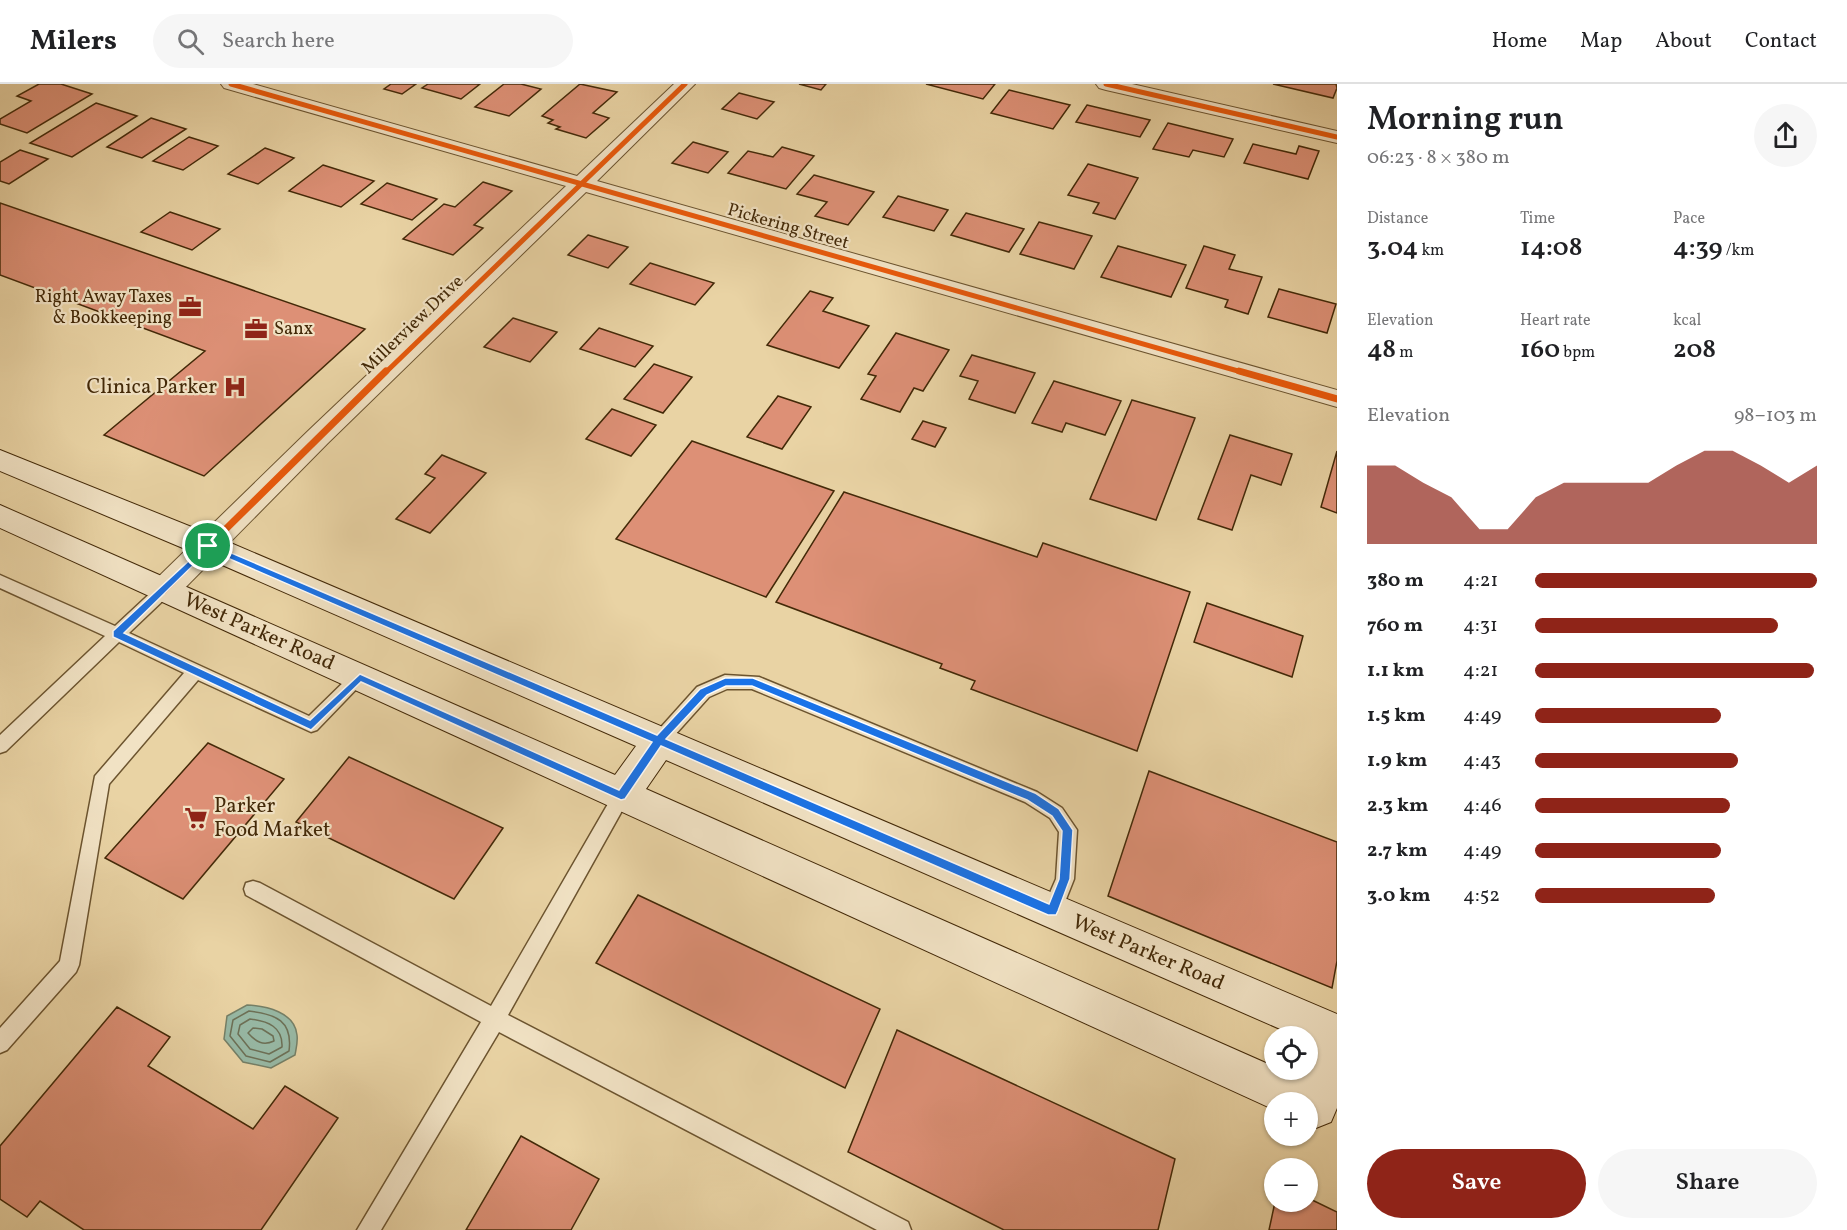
<!DOCTYPE html>
<meta charset="utf-8">
<style>
body{margin:0;font-family:Vollkorn,serif;background:#f6f6f6;color:#202124;height:100vh;display:flex;flex-direction:column;font-size:22px;white-space:nowrap}
*{box-sizing:border-box;margin:0}
p{font-size:20px;color:#757577}
.icon{flex:none;width:33px;height:33px;fill:none;stroke:currentColor;stroke-width:2;stroke-linecap:round;stroke-linejoin:round}
.map{position:relative;flex:1;overflow:hidden}
.sheet{display:flex;flex-direction:column;background:#fff;width:510px}
.sheet>*{flex:none}
.fabs{position:absolute;left:1264px;top:942px;display:grid;gap:12px}
.fabs a{display:grid;place-items:center;width:54px;height:54px;border-radius:50%;background:#fff;box-shadow:0 2px 4px #0004;font-size:30px}
.pin{position:absolute;display:grid;place-items:center;width:51px;height:51px;color:#fff;margin:-26px;border:3px solid #fff;border-radius:50%;box-shadow:0 2px 6px #0007}
.round{display:grid;place-items:center;flex:none;width:63px;height:63px;border-radius:32px;background:#f6f6f6}
.summary{display:flex;align-items:center;justify-content:space-between;height:102px;padding:0 30px}
h1{font-size:33px;font-weight:600;line-height:45px}
.figures{display:grid;grid-template-columns:repeat(3,1fr);gap:9px;height:102px;padding:6px 30px}
.figures div{display:grid;align-content:center}
.figures b{font-size:26px;font-weight:600}
.figures small{font-size:16px;font-weight:400}
.figures p{font-size:16px}
.chart{height:168px;padding:12px 30px}
.chart p{display:flex;justify-content:space-between}
.chart svg{width:100%;height:108px;margin-top:6px;fill:#8f2418;opacity:.7}
.action{display:flex;gap:12px;margin-top:auto;padding:12px 30px}
.action a{flex:1;height:69px;border-radius:36px;background:#8f2418;color:#fff;font-size:24px;font-weight:600;line-height:69px;text-align:center}
.action a+a{background:#f6f6f6;color:#202124}
ul{padding:0 30px;list-style:none;font-size:20px}
li{display:grid;grid-template-columns:96px 72px 1fr;align-items:center;height:45px}
li i{height:15px;border-radius:8px;background:#8f2418}
header{display:flex;align-items:center;gap:36px;box-sizing:border-box;height:84px;padding:0 30px;background:#fff;border-bottom:2px solid #e0e0e0}
header strong{font-size:28px}
nav{display:flex;gap:33px;margin-inline-start:auto;font-size:21px}
.search{width:420px;height:54px;background:#f6f6f6;display:flex;align-items:center;gap:15px;box-sizing:border-box;padding:0 21px;border-radius:33px;color:#757577;font-size:22px}
main{display:flex;flex:1;min-height:0}
.map>svg:first-child{display:block}
.water{fill:#97b8a4;stroke:#757f66;stroke-width:1.5}
.lines{fill:none;stroke-linecap:round;stroke-linejoin:round}
.shore{stroke:#6d7056;stroke-width:1.5}
.building{fill:#dd9076;stroke:#432908;stroke-width:1.5}
.service-casing{stroke:#6c542f;stroke-width:3}
.minor-casing{stroke:#6c542f;stroke-width:2}
.secondary-casing{stroke:#432908;stroke-width:2}
.service{fill:#f1e2c4;fill-rule:evenodd}
.minor{fill:#f1e2c4;fill-rule:evenodd}
.secondary{fill:#f1e2c4;fill-rule:evenodd}
.cycleway-far1-casing{stroke:#f1e2c4;stroke-width:8}
.cycleway-casing{stroke:#f1e2c4;stroke-width:10}
.cycleway-far1{stroke:#e8590c;stroke-width:5}
.cycleway{stroke:#e8590c;stroke-width:7}
.route{fill:#1a73e8;stroke:#fff;stroke-width:1.5;fill-rule:evenodd}
.labels{text-anchor:middle;dominant-baseline:central;stroke-width:4.5;stroke-linejoin:round;paint-order:stroke}
.far-street-label{font-size:18px;fill:#432908;stroke:#f1e2c4}
.far-poi-label{font-size:18px;fill:#432908;stroke:#f1e2c4;text-anchor:end}
.poi-label{font-size:21px;fill:#432908;stroke:#f1e2c4;text-anchor:end}
.street-label{font-size:21px;fill:#432908;stroke:#f1e2c4}
</style>
<header>
<strong>Milers</strong>
<div class="search"><svg class="icon" aria-label="search" viewBox="0 0 24 24"><circle cx="10" cy="10" r="6"/><path d="M15 15l6 6"/></svg>Search here</div>
<nav><a>Home</a><a>Map</a><a>About</a><a>Contact</a></nav>
</header>
<main>
<div class="map">
<svg width="1337" height="1146" viewBox="0 0 1337 1146">
<rect width="100%" height="100%" fill="#e9d3a4"/>
<filter id="stains"><feTurbulence type="fractalNoise" baseFrequency=".00333" numOctaves="4"/><feColorMatrix values="0 0 0 0 .2 0 0 0 0 .09 0 0 0 0 .02 0 0 0 .5 -.17"/></filter>
<radialGradient id="worn" r=".72"><stop offset=".6" stop-color="#630" stop-opacity="0"/><stop offset="1" stop-color="#630" stop-opacity=".3"/></radialGradient>
<path class="water" d="M247 921C266 922 295 928 297 951 298 958 296 965 295 971L271 984 243 978 224 955 227 932Z"/>
<g class="lines">
<g class="shore">
<path d="M249 927C276 930 293 937 289 967L270 978 246 972 230 952 233 936Z"/>
<path d="M250 935C268 937 283 943 282 963L269 970 250 965 238 950 240 941Z"/>
<path d="M253 944 262 945 273 952 274 957C263 962 256 958 248 949Z"/>
</g>
</g>
<g class="building">
<polygon points="39,0 61,0 92,10 27,49 0,40 0,35 31,17 17,12"/>
<polygon points="391,0 416,0 402,10 384,5"/>
<polygon points="428,0 480,0 461,15 422,4"/>
<polygon points="504,0 521,0 541,5 509,32 475,23"/>
<polygon points="580,0 617,8 593,29 609,34 586,54 556,45 560,43 548,39 553,36 542,32"/>
<polygon points="799,0 826,0 821,6"/>
<polygon points="926,0 995,0 983,15"/>
<polygon points="1273,0 1336,0 1337,4 1333,14"/>
<polygon points="1009,6 1070,21 1053,45 991,29"/>
<polygon points="739,9 774,18 757,35 722,25"/>
<polygon points="96,19 137,32 72,73 30,59"/>
<polygon points="1087,21 1150,36 1140,53 1076,38"/>
<polygon points="151,34 186,45 142,74 107,63"/>
<polygon points="1168,39 1233,55 1224,73 1193,66 1189,73 1153,65"/>
<polygon points="189,53 218,62 183,86 153,77"/>
<polygon points="693,58 728,68 708,89 672,79"/>
<polygon points="1253,60 1296,70 1299,62 1319,67 1308,95 1244,79"/>
<polygon points="782,63 814,72 786,105 728,89 748,67 773,73"/>
<polygon points="265,64 294,74 258,100 228,90"/>
<polygon points="20,66 48,75 9,100 0,97 0,78"/>
<polygon points="1088,80 1138,94 1115,135 1093,129 1099,119 1068,111"/>
<polygon points="323,81 374,97 341,123 289,107"/>
<polygon points="814,91 874,108 848,141 815,132 827,118 797,110"/>
<polygon points="483,98 512,107 474,141 483,144 453,171 403,155 444,120 455,123"/>
<polygon points="387,99 437,115 412,136 361,120"/>
<polygon points="898,112 948,126 934,147 883,133"/>
<polygon points="0,119 365,245 204,392 104,351 205,267 0,191"/>
<polygon points="170,128 220,145 192,166 141,148"/>
<polygon points="966,129 1024,145 1009,168 951,151"/>
<polygon points="1039,138 1092,152 1074,185 1020,170"/>
<polygon points="588,151 628,163 608,184 568,171"/>
<polygon points="1118,162 1186,181 1171,213 1101,193"/>
<polygon points="1204,162 1235,171 1229,185 1262,193 1248,230 1225,223 1228,216 1186,204"/>
<polygon points="650,179 714,199 695,221 630,200"/>
<polygon points="1279,205 1336,220 1327,249 1268,233"/>
<polygon points="810,207 833,214 823,227 869,242 839,284 767,261"/>
<polygon points="513,234 557,248 530,278 484,263"/>
<polygon points="599,244 653,262 635,283 580,265"/>
<polygon points="896,249 949,266 923,307 914,304 900,328 861,315 876,292 868,290"/>
<polygon points="972,271 1035,289 1015,329 969,315 978,297 960,292"/>
<polygon points="654,280 692,293 663,329 624,315"/>
<polygon points="1054,297 1121,317 1105,351 1066,339 1062,348 1032,339"/>
<polygon points="778,312 811,323 782,365 747,353"/>
<polygon points="1132,316 1195,334 1156,436 1090,415"/>
<polygon points="612,325 656,341 631,372 586,355"/>
<polygon points="923,337 946,344 935,363 912,355"/>
<polygon points="1230,351 1292,370 1281,401 1251,391 1232,446 1198,435"/>
<polygon points="692,357 834,407 766,513 616,455"/>
<polygon points="1337,367 1337,429 1321,423"/>
<polygon points="442,371 486,389 430,449 396,435 435,394 425,390"/>
<polygon points="844,408 1037,473 1043,459 1190,508 1137,667 971,605 975,597 940,584 942,580 776,518"/>
<polygon points="1207,519 1303,552 1292,593 1194,558"/>
<polygon points="208,659 284,695 183,815 105,774"/>
<polygon points="349,673 503,744 454,815 296,738"/>
<polygon points="1149,687 1337,758 1337,877 1332,904 1108,812"/>
<polygon points="638,811 880,925 845,1004 596,879"/>
<polygon points="117,923 170,953 148,982 253,1045 285,1002 338,1034 261,1146 84,1146 40,1117 27,1133 0,1115 0,1062"/>
<polygon points="897,946 1175,1075 1158,1146 1004,1146 848,1068"/>
<polygon points="521,1052 599,1095 571,1146 466,1146"/>
<polygon points="1308,1114 1337,1128 1337,1146 1269,1146 1275,1118 1308,1118"/>
</g>
<g class="lines">
<g class="service-casing">
<g id="service">
<polygon points="0,491 115,542 158,502 170,502 172,506 170,510 129,549 309,632 354,588 360,586 366,588 368,593 317,646 311,648 198,596 109,700 79,881 76,888 7,966 0,969 0,944 60,877 95,692 184,589 119,558 6,667 0,669 0,651 105,552 0,504"/>
<polygon points="725,591 759,593 1037,708 1062,724 1077,746 1074,795 1059,833 1052,836 1045,833 1042,827 1056,795 1059,748 1050,734 1025,718 752,605 727,605 709,613 665,662 659,664 653,662 650,657 653,652 697,603"/>
<polygon points="622,703 628,706 631,711 628,716 508,931 908,1138 911,1146 877,1146 499,948 381,1146 357,1146 481,938 246,811 244,805 246,799 253,797 260,799 491,922 616,706"/>
</g>
</g>
<g class="minor-casing">
<g id="minor">
<polygon points="221,0 253,0 577,92 674,0 695,0 597,97 1337,306 1337,323 586,108 328,359 175,514 164,517 153,514 149,506 153,498 308,347 566,102 224,4"/>
<polygon points="1096,0 1132,0 1337,47 1337,59 1106,6 1099,4"/>
</g>
</g>
<g class="secondary-casing">
<path id="secondary" d="M0 366 219 454 1337 930V1024L1331 1038 1316 1044 1308 1041V1018H1275V1026L0 444V421L615 691 636 662 197 470 0 387ZM666 676 1296 952H1308V986H1302L1300 994 1281 986H1275V983L646 705Z"/>
</g>
<use href="#service" class="service"/>
<use href="#minor" class="minor"/>
<use href="#secondary" class="secondary"/>
<g class="cycleway-far1-casing">
<g id="cycleway-far1">
<polyline points="231,0 1245,289"/>
<polyline points="1106,0 1337,53"/>
<polyline points="385,289 685,0"/>
</g>
</g>
<g class="cycleway-casing">
<g id="cycleway">
<polyline points="1239,287 1337,315"/>
<polyline points="164,506 386,287"/>
</g>
</g>
<use href="#cycleway-far1" class="cycleway-far1"/>
<use href="#cycleway" class="cycleway"/>
</g>
<path class="route" d="M208 459 657 651 700 605 725 594H753L1035 709 1059 725 1073 746 1070 795 1058 827 1056 831H1048L661 662 625 715 621 716 361 598 311 646 113 553V547ZM209 466 652 658 619 706 360 590 310 636 124 549ZM726 602H752L1027 716 1052 732 1062 747 1059 795 1049 820 666 655 707 611Z"/>
<defs>
<g id="office-bare" transform="scale(1.8)"><path d="M-6-3h4V-5.5h4V-3h4V5H-6ZM-1-4.5V-3h2v-1.5ZM-6 0V1H6V0Z" fill="#8f2418" stroke="#f1e2c4" stroke-width="2.5" paint-order="stroke"/></g>
<g id="hospital-bare" transform="scale(1.8)"><path d="M-5-5h3v3.5h4V-5h3V5h-3V1.5h-4V5h-3Z" fill="#8f2418" stroke="#f1e2c4" stroke-width="2.5" paint-order="stroke"/></g>
<g id="supermarket-bare" transform="scale(1.8)"><path d="M-6-5.5h2.5l.6 2H6L4.5 2H-2.5L-4.4-4H-6ZM-1.5 3.2a1.3 1.3 0 1 0 .1 0ZM3 3.2a1.3 1.3 0 1 0 .1 0Z" fill="#8f2418" stroke="#f1e2c4" stroke-width="2.5" paint-order="stroke"/></g>
</defs>
<g fill-rule="evenodd">
<use href="#office-bare" x="190" y="223"/>
<use href="#office-bare" x="256" y="245"/>
<use href="#hospital-bare" x="235" y="303"/>
<use href="#supermarket-bare" x="196" y="734"/>
</g>
<g class="labels">
<g class="far-street-label">
<text transform="translate(788 143) rotate(16)">Pickering Street</text>
<text transform="translate(413 241) rotate(-44)">Millerview Drive</text>
</g>
<g class="far-poi-label">
<text x="172" y="213">Right Away Taxes<tspan x="172" dy="21">&amp; Bookkeeping</tspan></text>
<text x="274" y="245" text-anchor="start">Sanx</text>
</g>
<g class="poi-label">
<text x="217" y="303">Clinica Parker</text>
<text x="214" y="722" text-anchor="start">Parker<tspan x="214" dy="24">Food Market</tspan></text>
</g>
<g class="street-label">
<text transform="translate(259 548) rotate(24)">West Parker Road</text>
<text transform="translate(1148 869) rotate(23)">West Parker Road</text>
</g>
</g>
<rect width="100%" height="100%" filter="url(#stains)"/>
<rect width="100%" height="100%" fill="url(#worn)"/>
</svg>
<div class="fabs">
<a><svg class="icon" aria-label="locate" viewBox="0 0 24 24"><circle cx="12" cy="12" r="6"/><path d="M12 2v4M12 18v4M2 12h4M18 12h4"/></svg></a>
<a>+</a>
<a>−</a>
</div>
<div class="pin" style="left:208px;top:462px;background:#1e9e55"><svg class="icon" aria-label="arrive" viewBox="0 0 24 24"><path d="M6 21V4h12l-3 4 3 4H6"/></svg></div>
</div>
<section class="sheet">
<div class="summary"><div><h1>Morning run</h1><p>06:23 · 8 × 380 m</p></div><a class="round"><svg class="icon" aria-label="share" viewBox="0 0 24 24"><path d="M12 15V3M7 8l5-5 5 5M5 13v7h14v-7"/></svg></a></div>
<div class="figures">
<div><p>Distance</p><b>3.04<small> km</small></b></div>
<div><p>Time</p><b>14:08</b></div>
<div><p>Pace</p><b>4:39<small> /km</small></b></div>
</div>
<div class="figures">
<div><p>Elevation</p><b>48<small> m</small></b></div>
<div><p>Heart rate</p><b>160<small> bpm</small></b></div>
<div><p>kcal</p><b>208</b></div>
</div>
<div class="chart"><p><span>Elevation</span>98–103 m</p>
<svg viewBox="0 0 160 44" preserveAspectRatio="none"><path d="M0 44V12L10 12L20 19L30 25L40 38L50 38L60 25L70 19L80 19L90 19L100 19L110 12L120 6L130 6L140 12L150 19L160 12V44z"/></svg>
</div>
<ul>
<li><b>380 m</b>4:21<i style="width:100%"></i></li>
<li><b>760 m</b>4:31<i style="width:86%"></i></li>
<li><b>1.1 km</b>4:21<i style="width:99%"></i></li>
<li><b>1.5 km</b>4:49<i style="width:66%"></i></li>
<li><b>1.9 km</b>4:43<i style="width:72%"></i></li>
<li><b>2.3 km</b>4:46<i style="width:69%"></i></li>
<li><b>2.7 km</b>4:49<i style="width:66%"></i></li>
<li><b>3.0 km</b>4:52<i style="width:64%"></i></li>
</ul>
<div class="action"><a>Save</a><a>Share</a></div>
</section>
</main>
